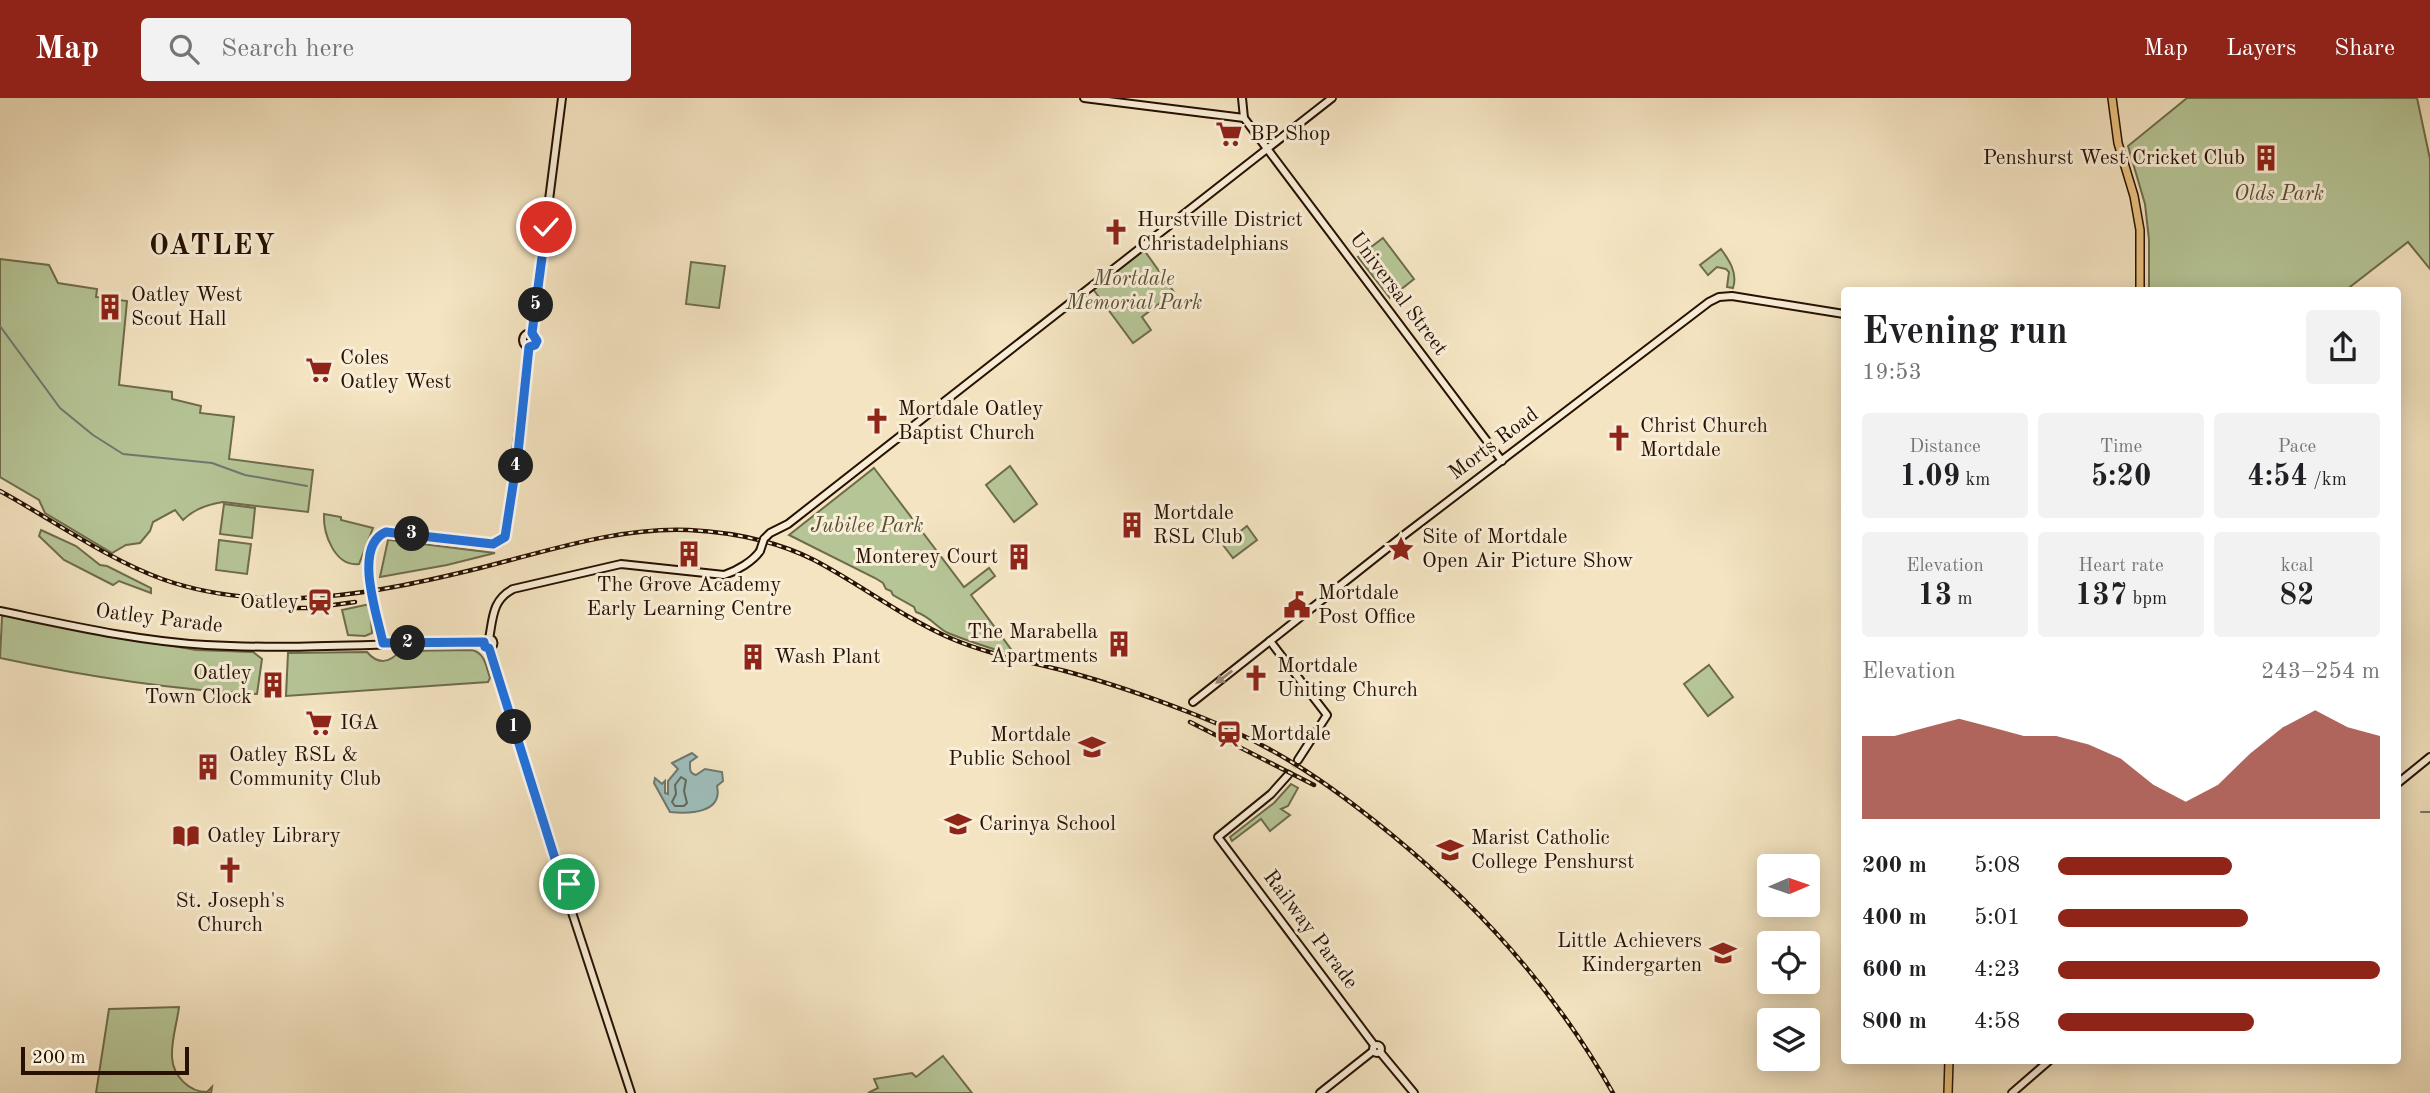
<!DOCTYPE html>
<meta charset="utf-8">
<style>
body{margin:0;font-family:"Old Standard TT",serif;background:#f2f2f2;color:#202124;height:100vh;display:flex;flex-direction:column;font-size:26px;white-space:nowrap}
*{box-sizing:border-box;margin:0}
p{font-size:23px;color:#757577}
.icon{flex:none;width:38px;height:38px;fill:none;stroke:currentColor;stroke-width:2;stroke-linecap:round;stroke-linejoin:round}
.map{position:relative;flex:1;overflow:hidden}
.panel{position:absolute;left:1841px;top:189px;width:560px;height:777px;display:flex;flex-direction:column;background:#fff;border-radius:7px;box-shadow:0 4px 18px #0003}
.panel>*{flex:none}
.needle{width:46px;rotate:88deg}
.fabs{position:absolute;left:1757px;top:756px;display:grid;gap:14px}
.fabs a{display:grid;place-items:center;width:63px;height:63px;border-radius:7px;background:#fff;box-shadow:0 4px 18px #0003;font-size:35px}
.scale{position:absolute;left:21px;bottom:18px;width:168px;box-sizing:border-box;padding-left:7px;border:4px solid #271100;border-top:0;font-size:19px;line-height:24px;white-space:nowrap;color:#271100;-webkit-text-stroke:5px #f8edd7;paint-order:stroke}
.pin{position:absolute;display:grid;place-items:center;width:60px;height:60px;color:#fff;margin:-30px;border:4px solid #fff;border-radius:50%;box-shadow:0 2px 7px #0007}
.km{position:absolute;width:35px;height:35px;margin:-18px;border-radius:50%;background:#222;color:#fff;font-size:19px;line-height:35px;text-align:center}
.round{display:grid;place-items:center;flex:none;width:74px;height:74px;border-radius:7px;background:#f2f2f2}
.summary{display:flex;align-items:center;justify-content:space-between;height:119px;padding:0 21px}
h1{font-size:38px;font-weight:800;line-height:52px}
.metrics{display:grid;grid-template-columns:repeat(3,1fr);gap:10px;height:119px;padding:7px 21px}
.metrics div{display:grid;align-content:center;border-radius:7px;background:#f2f2f2;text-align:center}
.metrics b{font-size:30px;font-weight:800}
.metrics small{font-size:19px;font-weight:400}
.metrics p{font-size:19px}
.chart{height:196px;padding:14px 21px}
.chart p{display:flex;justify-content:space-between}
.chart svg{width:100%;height:126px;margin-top:7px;fill:#8f2418;opacity:.7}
ul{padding:0 21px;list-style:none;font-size:23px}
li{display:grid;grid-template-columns:112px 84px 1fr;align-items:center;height:52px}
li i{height:18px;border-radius:9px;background:#8f2418}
header{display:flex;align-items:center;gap:42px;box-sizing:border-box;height:98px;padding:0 35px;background:#8f2418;color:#fff}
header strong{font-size:33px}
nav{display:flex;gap:38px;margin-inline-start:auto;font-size:24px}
.search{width:490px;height:63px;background:#f2f2f2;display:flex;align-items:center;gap:18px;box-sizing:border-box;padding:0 24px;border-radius:7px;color:#757577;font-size:26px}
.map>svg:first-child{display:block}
.green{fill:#b6c596;stroke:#6e6b4b;stroke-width:2}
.water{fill:#9ebdbb;stroke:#6e7870;stroke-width:2}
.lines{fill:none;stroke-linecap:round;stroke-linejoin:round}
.shore{stroke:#62675e;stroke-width:2}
.stream{stroke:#6e7870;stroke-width:2}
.secondary-tunnel{stroke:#d5c4a4;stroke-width:6;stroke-dasharray:6 3;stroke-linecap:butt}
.secondary-casing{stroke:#271100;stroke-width:10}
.primary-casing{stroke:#271100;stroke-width:10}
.secondary{stroke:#f8edd7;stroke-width:6}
.primary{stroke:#eac280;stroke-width:7}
.rail-casing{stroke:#271100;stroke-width:4.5}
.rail{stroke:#f8edd7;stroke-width:2;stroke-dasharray:5;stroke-linecap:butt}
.secondary-bridge-casing{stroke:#271100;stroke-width:10;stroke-linecap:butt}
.secondary-bridge{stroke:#f8edd7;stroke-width:6}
.oneway{fill:#9a8a76}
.route-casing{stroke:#fff;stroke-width:14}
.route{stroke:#1a73e8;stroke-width:9}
.labels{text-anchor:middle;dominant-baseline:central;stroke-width:6;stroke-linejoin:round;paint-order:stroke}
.poi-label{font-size:21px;fill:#271100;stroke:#f8edd7;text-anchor:start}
.park-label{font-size:21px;font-style:italic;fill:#595034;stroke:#f8edd7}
.street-label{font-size:21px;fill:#271100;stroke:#f8edd7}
.district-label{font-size:28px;font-weight:bold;letter-spacing:2px;fill:#271100;stroke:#f8edd7}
</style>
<header>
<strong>Map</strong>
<div class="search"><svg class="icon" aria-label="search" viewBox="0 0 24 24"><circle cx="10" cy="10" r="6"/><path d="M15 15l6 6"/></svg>Search here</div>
<nav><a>Map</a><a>Layers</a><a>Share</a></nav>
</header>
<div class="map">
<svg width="2430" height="995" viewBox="0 0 2430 995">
<rect width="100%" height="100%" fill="#f4e4c1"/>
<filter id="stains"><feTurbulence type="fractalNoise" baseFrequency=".00286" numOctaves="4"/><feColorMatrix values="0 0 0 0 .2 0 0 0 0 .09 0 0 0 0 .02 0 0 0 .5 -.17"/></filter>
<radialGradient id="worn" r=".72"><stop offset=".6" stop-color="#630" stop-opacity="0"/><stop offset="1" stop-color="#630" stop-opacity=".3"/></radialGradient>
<g class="green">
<polygon points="2187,0 2417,0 2430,61 2430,171 2408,144 2346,192 2149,192 2149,142 2145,106 2128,48"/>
<polygon points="1383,140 1414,181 1390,200 1358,159"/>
<path d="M1721 151C1729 162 1738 175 1733 190L1727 189 1729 174 1726 171 1717 169 1708 177 1700 167Z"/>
<polygon points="1144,152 1174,194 1142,219 1151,232 1133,245 1093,191"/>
<path d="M0 161 49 167 58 185 97 191 96 199 127 203 119 287 172 294V301L201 308 200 315 234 319 229 361 313 372 308 414 223 404C209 406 193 412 183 422L175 412 153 424 150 433 140 445 126 447 112 455 45 415 39 402 0 379Z"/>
<polygon points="691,164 725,168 719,210 686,206"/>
<polygon points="1010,368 1037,406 1014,424 986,387"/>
<path d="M874 370 964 489 989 470 995 478 971 497 1016 558C993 551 970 544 948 535 936 529 931 519 916 514L914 509 893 497 891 493 886 491 883 485 875 480 789 437Z"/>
<polygon points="224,406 255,410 252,440 220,436"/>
<path d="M324 416 341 419V422L373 430 359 466C335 469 323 436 324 416Z"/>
<polygon points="1247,428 1257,442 1233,460 1223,447"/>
<polygon points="41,432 76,448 100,467 107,468 151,490 151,495 119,483 113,487 64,462 39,438"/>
<polygon points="219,442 251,446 247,476 216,472"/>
<polygon points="388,442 390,442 495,455 447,467 380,479"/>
<polygon points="370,506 372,535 365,538 348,537 342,512"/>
<path d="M7 516 75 531 196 552 253 554 262 561 257 596C171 592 84 578 0 560L2 519Z"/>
<path d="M472 552C485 555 486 568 490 580L488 584 286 598 288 555 367 554C377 566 390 566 399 553Z"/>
<polygon points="1709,567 1733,599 1708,618 1684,586"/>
<polygon points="1291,686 1298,690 1288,708 1281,711 1290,717 1270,733 1261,721 1232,743 1230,739 1274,705"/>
<path d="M179 909C177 925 171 943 172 959 173 978 189 994 207 994L212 989 211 995H96L109 911Z"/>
<polygon points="943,958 972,995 868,995 878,990 874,981 912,975 916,979"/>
</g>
<path class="water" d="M692 655 697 659 690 664C690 671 689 675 696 677L705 671 722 674 723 683 717 688C723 715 690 716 670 714L654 685 655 680 662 686 665 683V695L668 696V683L678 671 672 665Z"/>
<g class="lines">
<polygon class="shore" points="681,679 686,682 684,693 687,705 684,708 675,708 672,704 676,696 675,687"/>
<g class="stream">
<polyline points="0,228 60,310 93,337 123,356 212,365 245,377 307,388"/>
<polyline points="2421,714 2430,714"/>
</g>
<polyline class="secondary-tunnel" points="1288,677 1298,662"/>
<g class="secondary-casing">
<g id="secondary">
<polyline points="1084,0 1244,20"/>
<polyline points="1242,0 1244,20 1502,363"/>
<circle cx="530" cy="242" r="7"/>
<polyline points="532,235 562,0"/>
<polyline points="764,441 770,435 788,426 1332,0"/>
<path d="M0 513C68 527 137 543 206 547 298 552 392 545 484 544"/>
<circle cx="489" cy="545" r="4.5"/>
<path d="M489 541C493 520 492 502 513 491L621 466 724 477C737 473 753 463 760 453"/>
<polyline points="1270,543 1327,617 1298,662"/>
<path d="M383 545C377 515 355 461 381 436L396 434 493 446 500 444 506 435 529 249"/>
<polyline points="489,550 562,783"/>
<polyline points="1193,604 1404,437 1709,204 1719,199 1732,198 1844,216"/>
<polyline points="1288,677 1271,696 1218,739 1374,947"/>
<polyline points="2398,685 2430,659"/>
<polyline points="565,793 631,995"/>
<circle cx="1377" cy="951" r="4"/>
<polyline points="1380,954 1414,995"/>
<polyline points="1320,995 1373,953"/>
<polyline points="2012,995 2050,962"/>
</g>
</g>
<g class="primary-casing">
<g id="primary">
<polyline points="2112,0 2118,45 2134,98 2140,132 2140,192"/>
<polyline points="1948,995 1949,962"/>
</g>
</g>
<use href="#secondary" class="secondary"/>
<use href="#primary" class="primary"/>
<g class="rail-casing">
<g id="rail">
<path d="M0 393C53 422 105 460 162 481 266 518 378 495 480 470 548 453 618 429 689 432 730 434 776 443 814 462 860 486 902 519 950 540 987 556 1026 563 1065 573 1110 585 1153 600 1196 617 1275 648 1327 684 1392 737 1481 810 1556 894 1613 995"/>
<polyline points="271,510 311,510 355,504"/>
<polyline points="1190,624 1314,687"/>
</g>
</g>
<use href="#rail" class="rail"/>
<g class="secondary-bridge-casing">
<polyline id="secondary-bridge" points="760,453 764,441"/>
</g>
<use href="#secondary-bridge" class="secondary-bridge"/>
</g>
<defs><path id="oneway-solid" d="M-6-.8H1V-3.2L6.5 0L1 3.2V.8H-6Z" transform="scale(1.75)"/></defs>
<use class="oneway" href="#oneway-solid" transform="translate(1224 579) rotate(142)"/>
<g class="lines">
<g class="route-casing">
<path id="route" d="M546 129 532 235 537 243 535 247 529 249 518 355 505 439 493 446 386 434C352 448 378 519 383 545L484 544 485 549 489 550 562 783 569 786"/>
</g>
<use href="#route" class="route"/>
</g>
<defs>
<g id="supermarket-bare" transform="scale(2.1)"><path d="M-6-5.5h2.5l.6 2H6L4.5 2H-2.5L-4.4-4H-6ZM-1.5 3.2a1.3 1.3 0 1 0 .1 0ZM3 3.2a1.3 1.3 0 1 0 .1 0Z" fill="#8f2418" stroke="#f8edd7" stroke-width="2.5" paint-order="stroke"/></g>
<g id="building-bare" transform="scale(2.1)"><path d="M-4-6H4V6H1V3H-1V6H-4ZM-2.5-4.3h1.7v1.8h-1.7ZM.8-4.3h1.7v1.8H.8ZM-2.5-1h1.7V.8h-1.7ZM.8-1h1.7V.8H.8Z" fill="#8f2418" stroke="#f8edd7" stroke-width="2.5" paint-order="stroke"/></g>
<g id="church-bare" transform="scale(2.1)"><path d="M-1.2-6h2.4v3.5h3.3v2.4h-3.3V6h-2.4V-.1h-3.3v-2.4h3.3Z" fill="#8f2418" stroke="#f8edd7" stroke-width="2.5" paint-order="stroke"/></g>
<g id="sight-bare" transform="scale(2.1)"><path d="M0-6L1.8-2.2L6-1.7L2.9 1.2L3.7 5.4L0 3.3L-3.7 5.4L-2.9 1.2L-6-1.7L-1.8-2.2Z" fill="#8f2418" stroke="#f8edd7" stroke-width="2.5" paint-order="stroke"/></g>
<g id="station-bare" transform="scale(2.1)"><path d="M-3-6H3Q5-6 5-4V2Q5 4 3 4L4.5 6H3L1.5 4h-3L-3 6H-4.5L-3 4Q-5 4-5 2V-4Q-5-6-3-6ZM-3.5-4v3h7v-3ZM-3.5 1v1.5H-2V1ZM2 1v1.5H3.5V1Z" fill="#8f2418" stroke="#f8edd7" stroke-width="2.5" paint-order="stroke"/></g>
<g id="civic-bare" transform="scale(2.1)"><path d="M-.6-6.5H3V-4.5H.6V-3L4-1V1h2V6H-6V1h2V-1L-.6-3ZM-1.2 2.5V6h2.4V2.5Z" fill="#8f2418" stroke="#f8edd7" stroke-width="2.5" paint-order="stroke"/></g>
<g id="school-bare" transform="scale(2.1)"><path d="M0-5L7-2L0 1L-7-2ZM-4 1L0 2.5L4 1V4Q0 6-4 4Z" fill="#8f2418" stroke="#f8edd7" stroke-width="2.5" paint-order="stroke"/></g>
<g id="library-bare" transform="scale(2.1)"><path d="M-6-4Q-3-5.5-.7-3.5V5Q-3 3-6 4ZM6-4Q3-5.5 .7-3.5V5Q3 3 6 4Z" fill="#8f2418" stroke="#f8edd7" stroke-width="2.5" paint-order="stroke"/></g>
</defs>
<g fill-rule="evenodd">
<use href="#supermarket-bare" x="1229" y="36"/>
<use href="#building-bare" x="2266" y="60"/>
<use href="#church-bare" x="1116" y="134"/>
<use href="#building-bare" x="110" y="209"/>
<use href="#supermarket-bare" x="319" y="272"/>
<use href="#church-bare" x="877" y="323"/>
<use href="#church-bare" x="1619" y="340"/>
<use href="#building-bare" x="1132" y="427"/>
<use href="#sight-bare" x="1401" y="451"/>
<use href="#building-bare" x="689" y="456"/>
<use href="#building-bare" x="1019" y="459"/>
<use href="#station-bare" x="320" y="504"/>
<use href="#civic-bare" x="1297" y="507"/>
<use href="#building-bare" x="1119" y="546"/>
<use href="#building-bare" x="753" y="559"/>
<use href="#church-bare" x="1256" y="580"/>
<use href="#building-bare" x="273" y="587"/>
<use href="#supermarket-bare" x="319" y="625"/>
<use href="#station-bare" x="1229" y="636"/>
<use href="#school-bare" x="1092" y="649"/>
<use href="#building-bare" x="208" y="669"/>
<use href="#school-bare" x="958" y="726"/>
<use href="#library-bare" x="186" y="738"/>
<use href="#school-bare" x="1450" y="752"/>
<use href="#church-bare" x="230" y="772"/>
<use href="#school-bare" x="1723" y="855"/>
</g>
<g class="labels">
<g class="poi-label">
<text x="1250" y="36">BP Shop</text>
<text x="2245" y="60" text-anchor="end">Penshurst West Cricket Club</text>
<text x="1137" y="122">Hurstville District<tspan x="1137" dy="24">Christadelphians</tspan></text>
<text x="131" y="197">Oatley West<tspan x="131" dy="24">Scout Hall</tspan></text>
<text x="340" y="260">Coles<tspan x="340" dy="24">Oatley West</tspan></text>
<text x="898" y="311">Mortdale Oatley<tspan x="898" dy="24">Baptist Church</tspan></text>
<text x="1640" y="328">Christ Church<tspan x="1640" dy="24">Mortdale</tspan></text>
<text x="1153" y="415">Mortdale<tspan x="1153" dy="24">RSL Club</tspan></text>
<text x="1422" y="439">Site of Mortdale<tspan x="1422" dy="24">Open Air Picture Show</tspan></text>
<text x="998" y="459" text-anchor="end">Monterey Court</text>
<text x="689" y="487" text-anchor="middle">The Grove Academy<tspan x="689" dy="24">Early Learning Centre</tspan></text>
<text x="1318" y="495">Mortdale<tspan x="1318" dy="24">Post Office</tspan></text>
<text x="299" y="504" text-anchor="end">Oatley</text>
<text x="1098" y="534" text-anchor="end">The Marabella<tspan x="1098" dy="24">Apartments</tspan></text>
<text x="774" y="559">Wash Plant</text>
<text x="1277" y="568">Mortdale<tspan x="1277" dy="24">Uniting Church</tspan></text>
<text x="252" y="575" text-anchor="end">Oatley<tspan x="252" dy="24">Town Clock</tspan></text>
<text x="340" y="625">IGA</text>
<text x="1250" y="636">Mortdale</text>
<text x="1071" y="637" text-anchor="end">Mortdale<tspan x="1071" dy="24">Public School</tspan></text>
<text x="229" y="657">Oatley RSL &amp;<tspan x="229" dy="24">Community Club</tspan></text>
<text x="979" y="726">Carinya School</text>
<text x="207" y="738">Oatley Library</text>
<text x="1471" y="740">Marist Catholic<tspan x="1471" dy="24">College Penshurst</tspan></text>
<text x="230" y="803" text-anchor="middle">St. Joseph's<tspan x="230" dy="24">Church</tspan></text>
<text x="1702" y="843" text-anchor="end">Little Achievers<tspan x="1702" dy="24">Kindergarten</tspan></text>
</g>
<g class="park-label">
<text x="2279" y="96">Olds Park</text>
<text x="1134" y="181">Mortdale<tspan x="1134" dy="24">Memorial Park</tspan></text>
<text x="867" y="428">Jubilee Park</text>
</g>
<g class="street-label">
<text transform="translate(1398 196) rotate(53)">Universal Street</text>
<text transform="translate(1494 346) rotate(-37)">Morts Road</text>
<text transform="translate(159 521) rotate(7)">Oatley Parade</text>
<text transform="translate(1310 832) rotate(53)">Railway Parade</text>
</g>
<g class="district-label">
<text x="213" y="149">OATLEY</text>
</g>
</g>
<rect width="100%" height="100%" filter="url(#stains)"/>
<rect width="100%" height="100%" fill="url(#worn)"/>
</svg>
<div class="fabs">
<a><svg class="needle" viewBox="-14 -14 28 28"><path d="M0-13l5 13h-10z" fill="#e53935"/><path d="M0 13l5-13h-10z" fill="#757577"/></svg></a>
<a><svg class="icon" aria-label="locate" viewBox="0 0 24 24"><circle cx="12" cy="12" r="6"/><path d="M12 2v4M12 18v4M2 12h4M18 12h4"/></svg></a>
<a><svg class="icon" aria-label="layers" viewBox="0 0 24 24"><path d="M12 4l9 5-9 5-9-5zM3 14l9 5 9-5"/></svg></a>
</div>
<div class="scale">200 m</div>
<div class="pin" style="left:569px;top:786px;background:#1e9e55"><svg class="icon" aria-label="arrive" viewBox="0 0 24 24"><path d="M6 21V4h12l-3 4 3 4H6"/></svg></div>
<div class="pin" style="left:546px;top:129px;background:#d93025"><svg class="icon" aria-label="check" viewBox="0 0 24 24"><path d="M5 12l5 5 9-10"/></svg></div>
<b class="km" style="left:514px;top:629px">1</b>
<b class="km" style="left:408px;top:545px">2</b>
<b class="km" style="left:412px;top:436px">3</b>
<b class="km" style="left:516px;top:368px">4</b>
<b class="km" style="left:536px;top:207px">5</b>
<section class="panel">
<div class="summary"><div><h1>Evening run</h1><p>19:53</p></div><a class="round"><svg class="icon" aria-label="share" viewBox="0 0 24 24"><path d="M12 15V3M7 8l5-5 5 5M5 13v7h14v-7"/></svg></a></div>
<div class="metrics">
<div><p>Distance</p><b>1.09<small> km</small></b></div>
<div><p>Time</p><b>5:20</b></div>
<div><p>Pace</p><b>4:54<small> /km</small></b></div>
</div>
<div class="metrics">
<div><p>Elevation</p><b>13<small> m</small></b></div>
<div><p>Heart rate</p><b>137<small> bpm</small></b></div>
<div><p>kcal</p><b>82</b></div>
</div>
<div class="chart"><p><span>Elevation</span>243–254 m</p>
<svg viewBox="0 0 160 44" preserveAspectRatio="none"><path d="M0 44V15L10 15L20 12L30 9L40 12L50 15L60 15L70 18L80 23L90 32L100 38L110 32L120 21L130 12L140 6L150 12L160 15V44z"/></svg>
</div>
<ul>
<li><b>200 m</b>5:08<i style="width:54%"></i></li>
<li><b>400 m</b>5:01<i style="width:59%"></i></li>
<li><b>600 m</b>4:23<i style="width:100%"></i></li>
<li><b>800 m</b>4:58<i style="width:61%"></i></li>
</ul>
</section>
</div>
